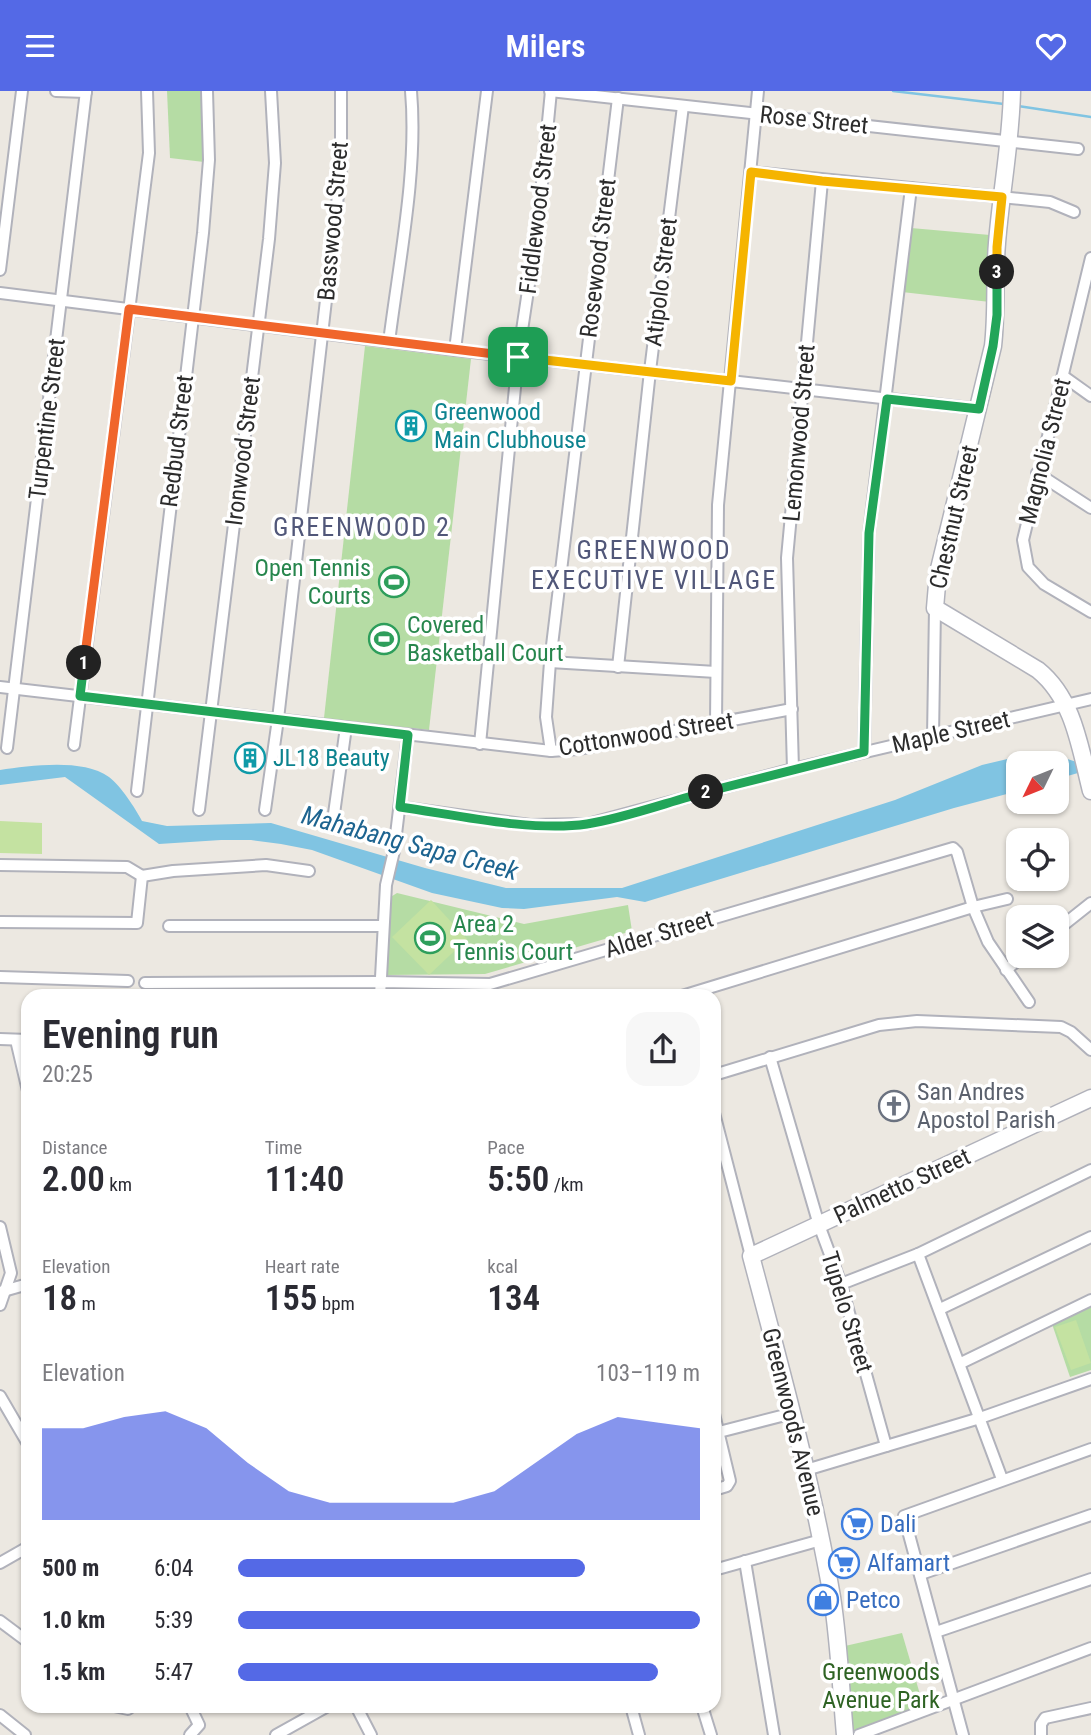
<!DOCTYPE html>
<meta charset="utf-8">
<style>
body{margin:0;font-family:"Roboto Condensed",sans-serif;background:#f7f7f7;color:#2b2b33;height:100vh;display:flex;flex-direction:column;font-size:26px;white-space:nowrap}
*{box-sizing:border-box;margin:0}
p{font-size:23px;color:#7c7c81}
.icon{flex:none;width:38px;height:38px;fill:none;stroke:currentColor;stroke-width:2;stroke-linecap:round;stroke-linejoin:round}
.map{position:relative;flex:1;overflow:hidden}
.details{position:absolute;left:21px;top:898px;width:700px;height:724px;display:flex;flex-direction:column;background:#fff;border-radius:21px;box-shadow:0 2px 5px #0004}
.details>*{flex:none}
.needle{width:46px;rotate:227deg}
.controls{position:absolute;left:1006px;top:660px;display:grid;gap:14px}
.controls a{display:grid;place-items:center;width:63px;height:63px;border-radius:14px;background:#fff;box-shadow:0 2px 5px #0004;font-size:35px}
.pin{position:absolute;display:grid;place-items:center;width:60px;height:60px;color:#fff;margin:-30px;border-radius:14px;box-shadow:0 4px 10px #0006}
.km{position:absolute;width:35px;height:35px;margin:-18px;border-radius:50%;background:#222;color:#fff;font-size:19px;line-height:35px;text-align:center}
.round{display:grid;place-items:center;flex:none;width:74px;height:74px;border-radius:21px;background:#f7f7f7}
.overview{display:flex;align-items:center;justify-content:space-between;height:119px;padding:0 21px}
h1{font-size:38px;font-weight:600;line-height:52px}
.stats{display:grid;grid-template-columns:repeat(3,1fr);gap:10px;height:119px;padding:7px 21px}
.stats div{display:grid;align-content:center}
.stats b{font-size:35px;font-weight:600}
.stats small{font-size:19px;font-weight:400}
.stats p{font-size:19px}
.chart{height:196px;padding:14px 21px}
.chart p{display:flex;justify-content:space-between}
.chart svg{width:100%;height:126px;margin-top:7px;fill:#5469e6;opacity:.7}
ul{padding:0 21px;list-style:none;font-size:23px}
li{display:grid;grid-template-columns:112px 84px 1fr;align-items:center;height:52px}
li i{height:18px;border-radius:9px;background:#5469e6}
header{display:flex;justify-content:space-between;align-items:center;height:91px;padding:0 21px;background:#5469e6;color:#fff;font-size:32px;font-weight:600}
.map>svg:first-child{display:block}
.green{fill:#b5dca4}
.pitch{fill:#c4e2a1}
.water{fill:#80c4e2}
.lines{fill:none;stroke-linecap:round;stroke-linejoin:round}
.stream{stroke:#80c4e2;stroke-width:2.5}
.street-casing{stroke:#b1b2bb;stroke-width:14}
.secondary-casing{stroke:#b1b2bb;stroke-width:19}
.street{stroke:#fff;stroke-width:10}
.secondary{stroke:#fff;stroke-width:16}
.split-1-casing{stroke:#fff;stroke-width:14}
.split-2-casing{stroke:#fff;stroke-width:14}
.split-3-casing{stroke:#fff;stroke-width:14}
.split-4-casing{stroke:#fff;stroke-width:14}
.split-1{stroke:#f0652b;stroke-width:9}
.split-2{stroke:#22a559;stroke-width:9}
.split-3{stroke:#22a559;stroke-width:9}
.split-4{stroke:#f5b400;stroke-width:9}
.labels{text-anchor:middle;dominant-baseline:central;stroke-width:7;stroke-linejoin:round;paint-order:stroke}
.street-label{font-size:24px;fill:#2c2c2c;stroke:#fff}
.culture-label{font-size:24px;fill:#0d838f;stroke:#fff;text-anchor:start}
.leisure-label{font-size:24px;fill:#27864d;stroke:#fff;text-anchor:start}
.worship-label{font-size:24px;fill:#5b616d;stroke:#fff;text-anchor:start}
.shop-label{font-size:24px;fill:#366cbe;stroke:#fff;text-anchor:start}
.park-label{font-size:24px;fill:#2e6323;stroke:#fff}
.neighbourhood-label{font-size:26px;letter-spacing:2px;fill:#515779;stroke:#fff}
.water-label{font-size:26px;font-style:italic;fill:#1d6490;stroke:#fff}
</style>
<header><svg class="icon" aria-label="menu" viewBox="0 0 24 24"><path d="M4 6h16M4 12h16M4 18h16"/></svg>Milers<svg class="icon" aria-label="heart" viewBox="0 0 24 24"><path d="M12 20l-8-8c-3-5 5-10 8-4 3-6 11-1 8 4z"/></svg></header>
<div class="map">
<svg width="1091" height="1644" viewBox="0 0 1091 1644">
<rect width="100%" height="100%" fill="#ece8e1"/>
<g class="green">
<polygon points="167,0 202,0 204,71 170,67"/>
<polygon points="911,137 990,144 990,211 902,201"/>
<polygon points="365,255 471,268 429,639 324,627"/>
<polygon points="397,802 524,833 628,814 632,840 485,883 385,884 389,807"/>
<polygon points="1091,1211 1091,1279 1070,1286 1051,1230"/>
<polygon points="902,1542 924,1617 850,1641 845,1555"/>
</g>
<g class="pitch">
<polygon points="0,730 42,732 42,763 0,762"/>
<polygon points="431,809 467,848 429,884 392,846"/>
<polygon points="1076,1229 1091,1272 1071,1279 1055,1236"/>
</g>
<path class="water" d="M1048 662 1080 672 1085 680 1057 688V672H1018V700L954 717 645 811 617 806 524 818 502 817 432 802 312 759 281 753 251 749H221L159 753 65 686 0 694V679C30 675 82 667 109 686 120 694 136 718 142 730L167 735 271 732 425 777 506 797H622L895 709 982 674 1028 663Z"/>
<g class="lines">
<g class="stream">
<polyline points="893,0 1004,13"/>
<polyline points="1018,15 1091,26"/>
</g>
<g class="street-casing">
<g id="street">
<polyline points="56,0 86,1"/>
<polyline points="550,0 1078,58"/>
<polyline points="751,81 1050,111 1074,121"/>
<polyline points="1091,167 1023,449 1028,476 1044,493 1091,521"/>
<polyline points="0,179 22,0"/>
<polyline points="0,202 455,259 979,318"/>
<path d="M389 251C399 171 418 79 411 0"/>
<polyline points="455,259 487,0"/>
<polyline points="1063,285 1091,305"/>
<polyline points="1037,382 1091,417"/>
<polyline points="550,571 716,581"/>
<polyline points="618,576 650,280 683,15"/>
<polyline points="0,596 551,660 578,658 792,618"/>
<polyline points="716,632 718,414 758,0"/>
<polyline points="933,646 935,517"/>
<polyline points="480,653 518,266 538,133 551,0"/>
<polyline points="74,654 149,62 147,0"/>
<polyline points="7,657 86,0"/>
<polyline points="551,660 546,626 550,571 618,7"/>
<polyline points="864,661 869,442 911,97"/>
<polyline points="793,678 787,467 822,90"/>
<polyline points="137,700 203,142 209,69 207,0"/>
<polyline points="400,716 530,734 588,733 793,678 1091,608"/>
<polyline points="199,719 269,148 275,72 271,0"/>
<polyline points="265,719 278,628 341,78 341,0"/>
<polyline points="333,730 346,636"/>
<polyline points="0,774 127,776 142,785"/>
<polyline points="142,785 173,780 266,774 309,780"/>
<polyline points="0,831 137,832 142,785"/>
<polyline points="169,835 383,835"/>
<polyline points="1057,839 1091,812"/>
<polyline points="1006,879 1024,864"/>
<polyline points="0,886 128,890"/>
<polyline points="145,892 380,891 490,893 953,757 957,761 973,816 988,851 1029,911"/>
<polyline points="380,905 386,794 394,760 408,644"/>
<polyline points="682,905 973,816 1007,808"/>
<polyline points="0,948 28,949"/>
<polyline points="16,949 28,1000"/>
<polyline points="770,966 819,1134 841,1193 886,1355"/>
<polyline points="714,984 879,934 917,930 1061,936 1071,941 1091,959"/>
<polyline points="714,1022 751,1165"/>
<polyline points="0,1136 11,1182 0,1214"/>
<polyline points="918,1163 1002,1388"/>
<polyline points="841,1193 918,1163 1091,1079"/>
<polyline points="0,1201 28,1193"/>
<polyline points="940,1218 1091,1146"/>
<polyline points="961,1272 1091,1209"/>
<polyline points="0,1305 28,1353"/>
<polyline points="714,1323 730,1390 727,1395 714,1399"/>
<polyline points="719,1341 793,1322"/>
<polyline points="806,1379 980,1327 1091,1288"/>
<polyline points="745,1470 774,1644"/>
<polyline points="0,1472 28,1456"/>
<polyline points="714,1479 821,1449"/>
<polyline points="921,1483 1091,1424"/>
<polyline points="0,1530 28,1551"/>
<polyline points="936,1541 1091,1488"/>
<polyline points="114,1615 128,1618 132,1615"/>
<polyline points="356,1615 371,1644"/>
<polyline points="631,1615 639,1644"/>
<polyline points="702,1615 711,1644"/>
<polyline points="0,1624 25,1644"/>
<polyline points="190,1644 199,1634 190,1615"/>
<polyline points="276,1644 328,1615"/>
<polyline points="859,1644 1091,1557"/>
<polyline points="963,1644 904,1425 1091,1358"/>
<polyline points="1041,1644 1041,1633 1045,1627 1091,1617"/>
</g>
</g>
<g class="secondary-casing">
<g id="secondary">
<path d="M1012 0C1011 51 1001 101 997 152 994 187 997 220 993 255L938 482 935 517 1038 579C1074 608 1080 657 1091 700"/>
<path d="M845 1644C841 1599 839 1551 832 1506 812 1391 781 1278 751 1165L1091 1007"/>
</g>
</g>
<use href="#street" class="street"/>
<use href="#secondary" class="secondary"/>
</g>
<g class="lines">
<g class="split-1-casing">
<polyline id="split-1" points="84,572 129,218 518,266"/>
</g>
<g class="split-2-casing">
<path id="split-2" d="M84 572 80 605 408 644 400 716C456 724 532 741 587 733 625 727 668 711 706 701"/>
</g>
<g class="split-3-casing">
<polyline id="split-3" points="706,701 864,661 869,442 887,308 979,318 993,255 997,224 997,181"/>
</g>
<g class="split-4-casing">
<polyline id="split-4" points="518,266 731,290 751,81 822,90 1002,106 997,156 997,181"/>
</g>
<use href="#split-1" class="split-1"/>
<use href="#split-2" class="split-2"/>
<use href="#split-3" class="split-3"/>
<use href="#split-4" class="split-4"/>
</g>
<defs>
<g id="building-ring" transform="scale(1.575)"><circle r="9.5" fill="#fff" stroke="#0f9aa8" stroke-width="1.5"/><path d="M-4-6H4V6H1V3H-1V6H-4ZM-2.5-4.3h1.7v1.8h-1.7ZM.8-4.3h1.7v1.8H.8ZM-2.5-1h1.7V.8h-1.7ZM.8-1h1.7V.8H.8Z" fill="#0f9aa8"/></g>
<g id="stadium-ring" transform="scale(1.575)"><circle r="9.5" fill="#fff" stroke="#2e9e5b" stroke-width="1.5"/><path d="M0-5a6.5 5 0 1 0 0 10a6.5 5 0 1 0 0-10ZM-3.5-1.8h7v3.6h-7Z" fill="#2e9e5b"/></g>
<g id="church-ring" transform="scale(1.575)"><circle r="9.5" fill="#fff" stroke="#6b7280" stroke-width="1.5"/><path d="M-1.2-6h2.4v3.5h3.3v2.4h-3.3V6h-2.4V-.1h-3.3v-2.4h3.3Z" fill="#6b7280"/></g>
<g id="supermarket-ring" transform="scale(1.575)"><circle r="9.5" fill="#fff" stroke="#3f7fe0" stroke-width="1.5"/><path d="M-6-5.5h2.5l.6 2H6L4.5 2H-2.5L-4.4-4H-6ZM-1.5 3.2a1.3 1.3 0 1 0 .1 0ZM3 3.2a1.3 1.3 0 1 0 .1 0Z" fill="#3f7fe0"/></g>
<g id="shop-ring" transform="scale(1.575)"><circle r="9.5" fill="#fff" stroke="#3f7fe0" stroke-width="1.5"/><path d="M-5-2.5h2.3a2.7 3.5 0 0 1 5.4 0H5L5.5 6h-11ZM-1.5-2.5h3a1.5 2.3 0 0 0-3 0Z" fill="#3f7fe0"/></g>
</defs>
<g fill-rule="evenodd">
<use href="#building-ring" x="411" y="335"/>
<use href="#stadium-ring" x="394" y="491"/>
<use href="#stadium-ring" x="384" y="548"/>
<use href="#building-ring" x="250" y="667"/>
<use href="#stadium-ring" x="430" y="847"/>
<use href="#church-ring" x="894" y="1015"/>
<use href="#supermarket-ring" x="857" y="1433"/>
<use href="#supermarket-ring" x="844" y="1472"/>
<use href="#shop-ring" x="823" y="1509"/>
</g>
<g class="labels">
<g class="street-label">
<text transform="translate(814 29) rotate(6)">Rose Street</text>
<text transform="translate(538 118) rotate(-83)">Fiddlewood Street</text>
<text transform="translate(333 130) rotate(-85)">Basswood Street</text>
<text transform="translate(598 167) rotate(-83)">Rosewood Street</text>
<text transform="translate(661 191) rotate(-83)">Atipolo Street</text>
<text transform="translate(47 328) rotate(-83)">Turpentine Street</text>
<text transform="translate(799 342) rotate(-85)">Lemonwood Street</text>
<text transform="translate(177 350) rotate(-83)">Redbud Street</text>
<text transform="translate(243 360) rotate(-83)">Ironwood Street</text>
<text transform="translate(1045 360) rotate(-76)">Magnolia Street</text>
<text transform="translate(954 426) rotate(-77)">Chestnut Street</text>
<text transform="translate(951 641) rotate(-13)">Maple Street</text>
<text transform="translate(646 643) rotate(-9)">Cottonwood Street</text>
<text transform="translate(659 843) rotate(-17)">Alder Street</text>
<text transform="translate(902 1095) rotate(-25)">Palmetto Street</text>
<text transform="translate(847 1221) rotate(73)">Tupelo Street</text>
<text transform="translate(793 1331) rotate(76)">Greenwoods Avenue</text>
</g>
<g class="culture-label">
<text x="434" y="321">Greenwood<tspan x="434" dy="28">Main Clubhouse</tspan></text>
<text x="273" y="667">JL18 Beauty</text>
</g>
<g class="leisure-label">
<text x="371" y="477" text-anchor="end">Open Tennis<tspan x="371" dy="28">Courts</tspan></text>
<text x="407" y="534">Covered<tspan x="407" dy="28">Basketball Court</tspan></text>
<text x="453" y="833">Area 2<tspan x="453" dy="28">Tennis Court</tspan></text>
</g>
<g class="worship-label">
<text x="917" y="1001">San Andres<tspan x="917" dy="28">Apostol Parish</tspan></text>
</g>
<g class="shop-label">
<text x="880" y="1433">Dali</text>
<text x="867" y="1472">Alfamart</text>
<text x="846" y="1509">Petco</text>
</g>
<g class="park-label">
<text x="881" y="1581">Greenwoods<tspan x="881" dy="28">Avenue Park</tspan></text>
</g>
<g class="neighbourhood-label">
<text x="362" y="436">GREENWOOD 2</text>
<text x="654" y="459">GREENWOOD<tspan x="654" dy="30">EXECUTIVE VILLAGE</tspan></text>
</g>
<g class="water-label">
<text transform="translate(410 752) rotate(15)">Mahabang Sapa Creek</text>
</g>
</g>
</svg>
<div class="controls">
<a><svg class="needle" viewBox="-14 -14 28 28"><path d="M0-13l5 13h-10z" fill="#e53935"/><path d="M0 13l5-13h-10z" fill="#7c7c81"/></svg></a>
<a><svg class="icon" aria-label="locate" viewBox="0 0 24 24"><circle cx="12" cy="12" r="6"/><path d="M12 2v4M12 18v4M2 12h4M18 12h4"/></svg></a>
<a><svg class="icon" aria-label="layers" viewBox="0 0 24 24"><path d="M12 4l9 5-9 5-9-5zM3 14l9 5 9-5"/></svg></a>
</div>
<div class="pin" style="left:518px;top:266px;background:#1e9e55"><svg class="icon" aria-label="arrive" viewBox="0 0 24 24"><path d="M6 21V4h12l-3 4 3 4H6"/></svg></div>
<b class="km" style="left:84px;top:572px">1</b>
<b class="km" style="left:706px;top:701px">2</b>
<b class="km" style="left:997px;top:181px">3</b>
<section class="details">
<div class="overview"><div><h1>Evening run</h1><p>20:25</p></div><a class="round"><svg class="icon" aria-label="share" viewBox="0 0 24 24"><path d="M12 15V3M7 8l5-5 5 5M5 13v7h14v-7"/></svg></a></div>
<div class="stats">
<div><p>Distance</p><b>2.00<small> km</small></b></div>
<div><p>Time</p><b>11:40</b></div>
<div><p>Pace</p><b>5:50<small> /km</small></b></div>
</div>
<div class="stats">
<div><p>Elevation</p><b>18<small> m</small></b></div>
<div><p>Heart rate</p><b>155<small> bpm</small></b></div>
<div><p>kcal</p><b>134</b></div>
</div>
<div class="chart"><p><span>Elevation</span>103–119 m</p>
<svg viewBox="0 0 160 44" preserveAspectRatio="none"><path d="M0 44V12L10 12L20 8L30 6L40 12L50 24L60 34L70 38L80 38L90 38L100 38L110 34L120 24L130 14L140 8L150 10L160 12V44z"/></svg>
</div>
<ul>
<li><b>500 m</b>6:04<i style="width:75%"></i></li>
<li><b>1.0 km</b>5:39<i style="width:100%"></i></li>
<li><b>1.5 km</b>5:47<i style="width:91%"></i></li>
</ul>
</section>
</div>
